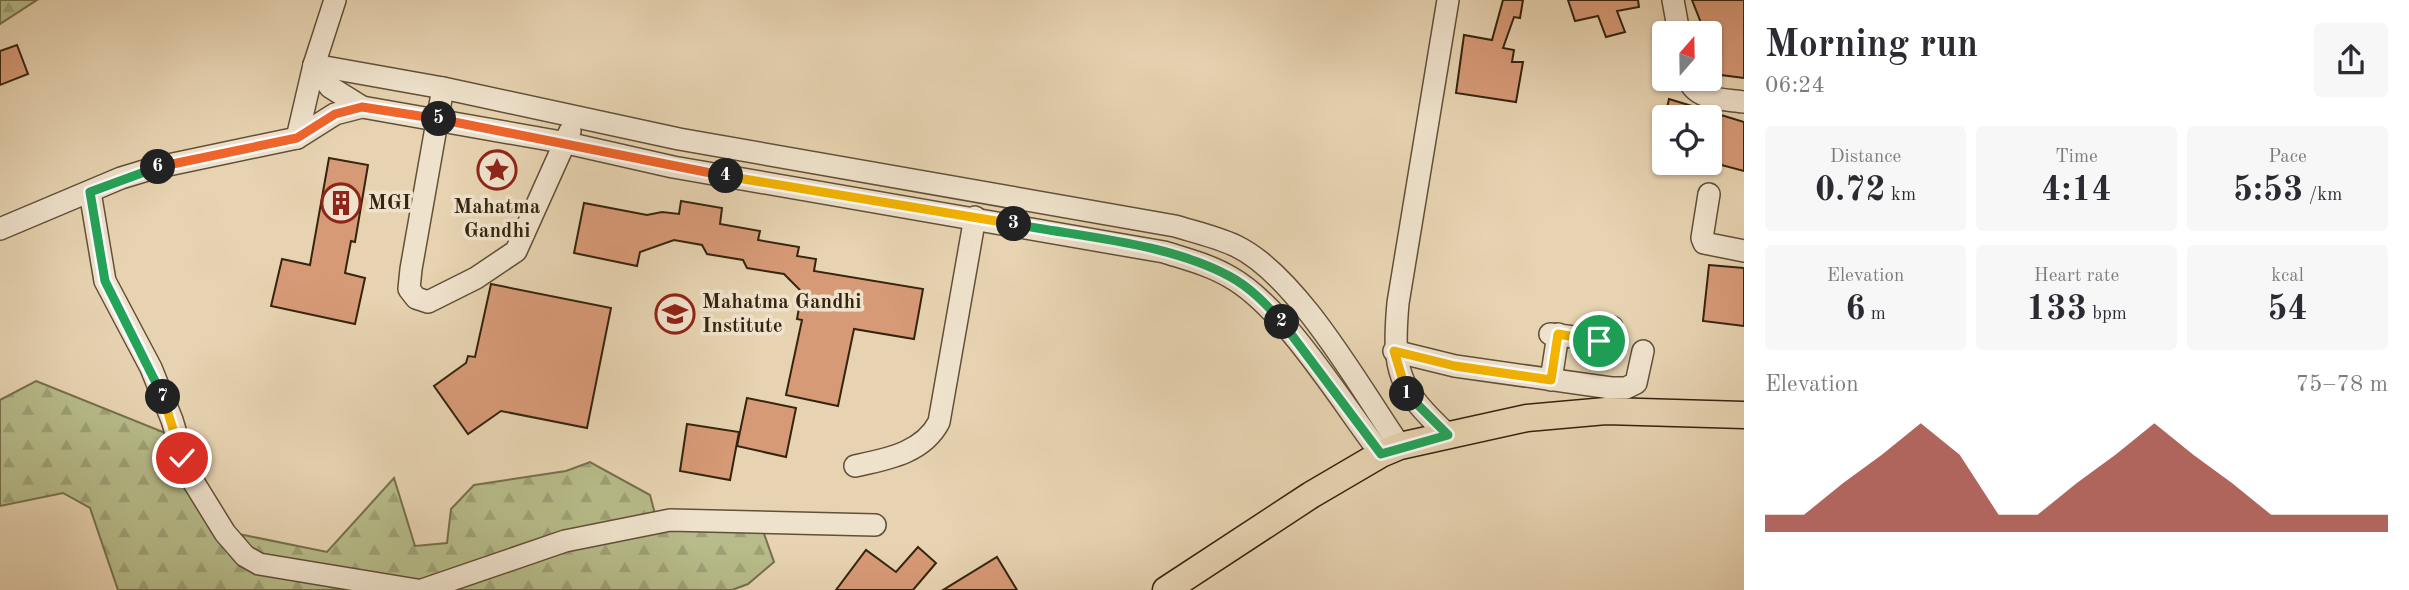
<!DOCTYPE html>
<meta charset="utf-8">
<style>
body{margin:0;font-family:"Old Standard TT",serif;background:#f7f7f7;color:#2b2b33;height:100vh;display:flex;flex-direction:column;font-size:26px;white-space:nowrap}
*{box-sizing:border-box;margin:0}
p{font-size:23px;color:#7c7c81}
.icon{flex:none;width:38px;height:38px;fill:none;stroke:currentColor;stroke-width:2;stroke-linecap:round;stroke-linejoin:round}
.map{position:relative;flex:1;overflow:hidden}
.sheet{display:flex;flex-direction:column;background:#fff;width:665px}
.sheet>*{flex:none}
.needle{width:46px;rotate:20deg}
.fabs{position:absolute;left:1652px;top:21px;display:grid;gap:14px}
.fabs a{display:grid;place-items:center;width:70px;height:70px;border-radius:7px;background:#fff;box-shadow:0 2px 5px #0004;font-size:35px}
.pin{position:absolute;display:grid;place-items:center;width:60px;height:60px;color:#fff;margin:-30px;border:4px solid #fff;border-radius:50%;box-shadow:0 2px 7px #0007}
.km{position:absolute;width:35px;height:35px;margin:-18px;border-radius:50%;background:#222;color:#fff;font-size:19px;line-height:35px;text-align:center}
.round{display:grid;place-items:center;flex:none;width:74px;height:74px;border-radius:7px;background:#f7f7f7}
.head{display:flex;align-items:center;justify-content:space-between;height:119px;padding:0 21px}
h1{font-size:38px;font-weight:700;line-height:52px}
.figures{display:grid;grid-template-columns:repeat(3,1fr);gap:10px;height:119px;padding:7px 21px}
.figures div{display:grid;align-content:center;border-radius:7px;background:#f7f7f7;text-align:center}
.figures b{font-size:35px;font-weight:700}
.figures small{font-size:19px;font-weight:400}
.figures p{font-size:19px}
.chart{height:196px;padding:14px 21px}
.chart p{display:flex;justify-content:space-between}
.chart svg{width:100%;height:126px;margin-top:7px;fill:#8f2418;opacity:.7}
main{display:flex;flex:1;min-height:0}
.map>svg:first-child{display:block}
.forest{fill:url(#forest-firs);stroke:#76704c;stroke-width:2}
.building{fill:#d79a77;stroke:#35240e;stroke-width:2}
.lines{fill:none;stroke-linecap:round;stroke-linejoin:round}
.minor-casing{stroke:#625037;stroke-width:24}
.major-casing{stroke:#35240e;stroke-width:29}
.minor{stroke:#efe2cc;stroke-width:21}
.major{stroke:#e7d3b1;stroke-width:26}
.split-1-casing{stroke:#fff;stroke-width:14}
.split-2-casing{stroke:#fff;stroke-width:14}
.split-3-casing{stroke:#fff;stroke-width:14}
.split-4-casing{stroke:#fff;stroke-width:14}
.split-5-casing{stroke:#fff;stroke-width:14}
.split-6-casing{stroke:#fff;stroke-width:14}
.split-7-casing{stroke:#fff;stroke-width:14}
.split-8-casing{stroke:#fff;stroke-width:14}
.split-1{stroke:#f5b400;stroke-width:9}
.split-2{stroke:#22a559;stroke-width:9}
.split-3{stroke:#22a559;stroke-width:9}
.split-4{stroke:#f5b400;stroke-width:9}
.split-5{stroke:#f0652b;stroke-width:9}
.split-6{stroke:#f0652b;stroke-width:9}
.split-7{stroke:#22a559;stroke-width:9}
.split-8{stroke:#f5b400;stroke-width:9}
.labels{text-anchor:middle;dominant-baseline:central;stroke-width:7;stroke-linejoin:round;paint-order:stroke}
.poi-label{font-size:21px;font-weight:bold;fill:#35240e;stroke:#efe2cc;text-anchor:start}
</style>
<main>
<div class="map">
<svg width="1744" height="590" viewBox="0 0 1744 590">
<defs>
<pattern id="forest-firs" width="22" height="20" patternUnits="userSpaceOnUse" patternTransform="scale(1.75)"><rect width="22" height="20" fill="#b7bc8a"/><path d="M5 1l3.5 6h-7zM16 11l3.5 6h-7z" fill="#9ea176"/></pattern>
</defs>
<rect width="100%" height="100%" fill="#e7d3b1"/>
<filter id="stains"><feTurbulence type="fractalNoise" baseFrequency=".00286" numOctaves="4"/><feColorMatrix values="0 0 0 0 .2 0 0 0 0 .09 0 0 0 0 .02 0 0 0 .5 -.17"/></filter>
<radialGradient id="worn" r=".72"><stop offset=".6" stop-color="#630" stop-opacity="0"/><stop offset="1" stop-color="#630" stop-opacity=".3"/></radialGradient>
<g class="forest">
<polygon points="0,0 37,0 0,24"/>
<polygon points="36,381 168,434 219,530 327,552 394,478 415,546 447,543 451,509 474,485 566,471 590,462 650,495 659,529 762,528 774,562 748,584 732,590 118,590 90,508 63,493 0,506 0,400"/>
</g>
<g class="building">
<polygon points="1503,0 1523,0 1520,18 1514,17 1503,48 1514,50 1512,62 1523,62 1516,102 1456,93 1464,35 1492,40"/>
<polygon points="1568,0 1638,0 1639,7 1617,11 1625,32 1606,37 1598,16 1575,21"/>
<polygon points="1692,0 1744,0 1744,78 1721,75 1710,45 1710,33 1705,33"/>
<polygon points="17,45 28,74 0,85 0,51"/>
<polygon points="1669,99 1744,122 1744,171 1710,162 1710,117 1665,117"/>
<polygon points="329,158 368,165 355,242 351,241 345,273 365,278 355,324 271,306 282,259 310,265"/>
<polygon points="681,201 722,208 720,224 760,231 758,240 799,247 797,256 816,259 814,271 923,289 914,339 854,329 838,406 786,395 802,320 797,319 802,292 784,274 747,268 743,260 707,254 702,245 674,240 640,252 637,266 574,253 584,203 647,215 662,212 679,214"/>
<polygon points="1709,265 1744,268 1744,326 1703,321"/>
<polygon points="491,284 611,308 587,428 501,411 468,434 434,386 466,363 468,356 475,357"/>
<polygon points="747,398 796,408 786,457 737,446"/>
<polygon points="687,424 739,432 730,480 680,471"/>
<polygon points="918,547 936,563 913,590 836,590 866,550 896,572"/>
<polygon points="997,557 1017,590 943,590"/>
</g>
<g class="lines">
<g class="minor-casing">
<g id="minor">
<polyline points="1673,0 1679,33"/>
<path d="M314 65 443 88 679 139 1175 226C1195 232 1217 237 1236 246 1298 276 1360 388 1400 446"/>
<polyline points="314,65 330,87 362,107"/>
<path d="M1688 79C1697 101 1724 99 1744 102"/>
<polyline points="443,88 411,269 409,289 416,298 428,302 476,278 516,251 570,131"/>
<polyline points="297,138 314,65 335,0"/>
<polyline points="90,192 105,281 151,368 172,420 188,473 225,533 245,556 259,564 417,590"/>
<polyline points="1709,194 1702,238 1704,243 1744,251"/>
<path d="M0 229 121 178 154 168 297 138 335 114 362 107 567 143 673 167 1164 252C1186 259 1210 265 1230 277 1284 307 1342 403 1381 454"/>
<polyline points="1550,334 1606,341 1612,327"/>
<polyline points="1394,351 1455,366 1611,388 1626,388 1636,383 1643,351"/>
<polyline points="1551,380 1558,334"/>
<path d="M1448 435C1398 388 1392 372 1398 303L1448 0"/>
<path d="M855 466C887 459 923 453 939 422L975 217"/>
<polyline points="422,590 565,541 670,520 875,525"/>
</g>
</g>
<g class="major-casing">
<polyline id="major" points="1166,590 1311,495 1381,454 1400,446 1527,418 1606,411 1744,415"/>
</g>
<use href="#minor" class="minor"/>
<use href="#major" class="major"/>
</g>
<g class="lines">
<g class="split-1-casing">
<polyline id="split-1" points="1407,394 1394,351 1455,366 1551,380 1558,334 1599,341"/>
</g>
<g class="split-2-casing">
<polyline id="split-2" points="1282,322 1381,454 1448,435 1407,394"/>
</g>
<g class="split-3-casing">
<path id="split-3" d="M1014 224C1082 237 1168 243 1229 276 1250 287 1267 305 1282 322"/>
</g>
<g class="split-4-casing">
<polyline id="split-4" points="726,176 1014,224"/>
</g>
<g class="split-5-casing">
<polyline id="split-5" points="439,119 726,176"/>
</g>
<g class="split-6-casing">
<polyline id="split-6" points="158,167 297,138 335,114 362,107 439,119"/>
</g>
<g class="split-7-casing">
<polyline id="split-7" points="158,167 90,192 105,281 163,397"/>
</g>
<g class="split-8-casing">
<polyline id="split-8" points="163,397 182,458"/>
</g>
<use href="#split-1" class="split-1"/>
<use href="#split-2" class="split-2"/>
<use href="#split-3" class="split-3"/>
<use href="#split-4" class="split-4"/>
<use href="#split-5" class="split-5"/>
<use href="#split-6" class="split-6"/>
<use href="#split-7" class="split-7"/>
<use href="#split-8" class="split-8"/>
</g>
<defs>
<g id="sight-ring" transform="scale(2.0125)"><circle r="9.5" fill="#efe2cc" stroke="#8f2418" stroke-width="1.5"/><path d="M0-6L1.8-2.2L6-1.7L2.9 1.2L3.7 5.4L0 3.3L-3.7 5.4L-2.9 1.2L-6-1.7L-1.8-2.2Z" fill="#8f2418"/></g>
<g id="building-ring" transform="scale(2.0125)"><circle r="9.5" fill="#efe2cc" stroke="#8f2418" stroke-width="1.5"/><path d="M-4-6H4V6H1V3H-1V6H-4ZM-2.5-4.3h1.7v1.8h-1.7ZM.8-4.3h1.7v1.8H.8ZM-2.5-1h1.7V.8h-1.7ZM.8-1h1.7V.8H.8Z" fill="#8f2418"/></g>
<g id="school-ring" transform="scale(2.0125)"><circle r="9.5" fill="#efe2cc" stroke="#8f2418" stroke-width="1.5"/><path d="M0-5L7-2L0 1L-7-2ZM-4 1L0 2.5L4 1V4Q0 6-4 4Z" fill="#8f2418"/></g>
</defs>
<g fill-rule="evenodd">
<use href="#sight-ring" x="497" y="170"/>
<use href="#building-ring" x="341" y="203"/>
<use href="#school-ring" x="675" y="314"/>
</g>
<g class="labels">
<g class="poi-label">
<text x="368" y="203">MGI</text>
<text x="497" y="207" text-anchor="middle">Mahatma<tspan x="497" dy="24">Gandhi</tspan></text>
<text x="702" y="302">Mahatma Gandhi<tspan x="702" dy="24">Institute</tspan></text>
</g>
</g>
<rect width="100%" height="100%" filter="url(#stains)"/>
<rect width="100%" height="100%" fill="url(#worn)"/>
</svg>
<div class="fabs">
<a><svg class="needle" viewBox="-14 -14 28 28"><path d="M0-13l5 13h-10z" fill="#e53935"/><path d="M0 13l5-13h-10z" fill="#7c7c81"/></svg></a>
<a><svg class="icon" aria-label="locate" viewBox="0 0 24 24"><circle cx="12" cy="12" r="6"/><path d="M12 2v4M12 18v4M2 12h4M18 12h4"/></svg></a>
</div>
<div class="pin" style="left:1599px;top:341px;background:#1e9e55"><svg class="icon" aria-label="arrive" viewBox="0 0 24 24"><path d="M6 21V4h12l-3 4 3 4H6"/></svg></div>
<div class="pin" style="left:182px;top:458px;background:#d93025"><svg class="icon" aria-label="check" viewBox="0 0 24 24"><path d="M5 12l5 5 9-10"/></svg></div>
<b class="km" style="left:1407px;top:394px">1</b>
<b class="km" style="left:1282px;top:322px">2</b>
<b class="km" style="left:1014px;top:224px">3</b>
<b class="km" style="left:726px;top:176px">4</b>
<b class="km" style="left:439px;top:119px">5</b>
<b class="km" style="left:158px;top:167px">6</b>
<b class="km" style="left:163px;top:397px">7</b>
</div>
<section class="sheet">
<div class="head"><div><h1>Morning run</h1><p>06:24</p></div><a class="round"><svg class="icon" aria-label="share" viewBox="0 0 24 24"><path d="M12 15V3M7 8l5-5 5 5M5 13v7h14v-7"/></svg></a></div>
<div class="figures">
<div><p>Distance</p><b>0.72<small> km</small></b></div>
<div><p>Time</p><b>4:14</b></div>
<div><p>Pace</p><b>5:53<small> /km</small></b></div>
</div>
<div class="figures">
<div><p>Elevation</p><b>6<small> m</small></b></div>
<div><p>Heart rate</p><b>133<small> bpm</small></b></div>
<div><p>kcal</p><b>54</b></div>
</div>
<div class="chart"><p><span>Elevation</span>75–78 m</p>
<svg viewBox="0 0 160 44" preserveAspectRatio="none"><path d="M0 44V38L10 38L20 27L30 17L40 6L50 17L60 38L70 38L80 27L90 17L100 6L110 17L120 27L130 38L140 38L150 38L160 38V44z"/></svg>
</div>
</section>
</main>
